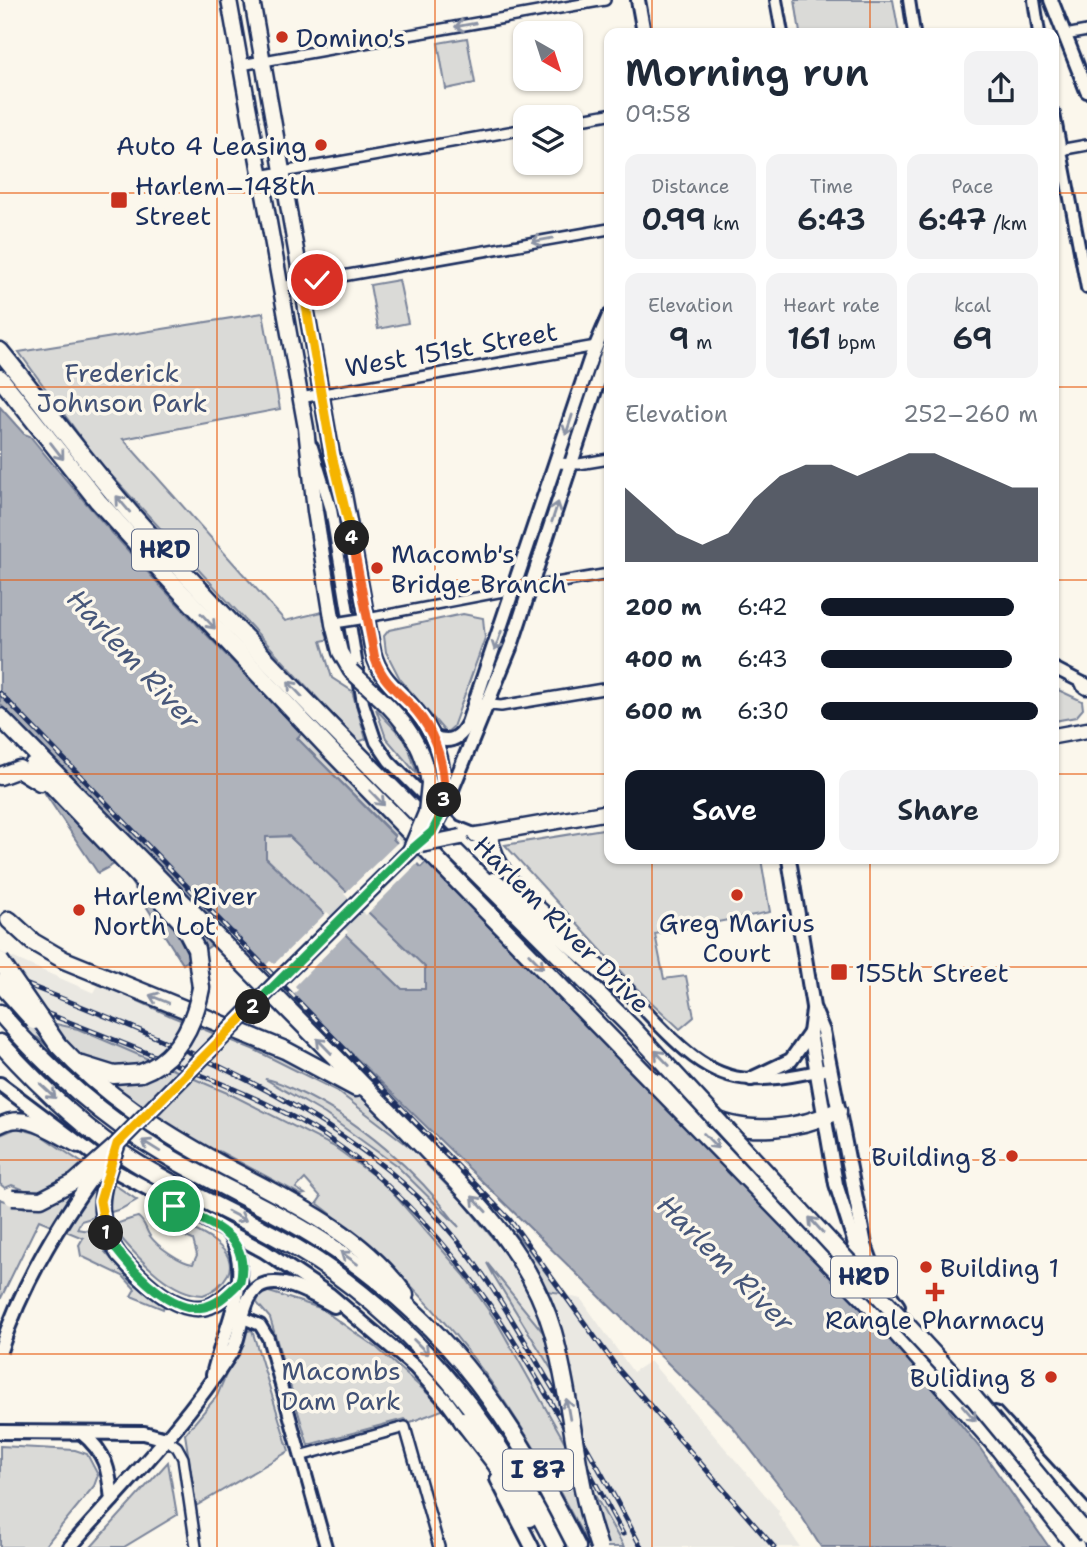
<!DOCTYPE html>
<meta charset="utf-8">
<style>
body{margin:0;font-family:"Shantell Sans",sans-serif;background:#f2f2f3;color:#1f2937;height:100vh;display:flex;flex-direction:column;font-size:26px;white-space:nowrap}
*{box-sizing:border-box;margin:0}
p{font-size:23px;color:#747a83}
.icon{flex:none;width:38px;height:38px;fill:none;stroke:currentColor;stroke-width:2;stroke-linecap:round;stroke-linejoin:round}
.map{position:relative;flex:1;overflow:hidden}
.side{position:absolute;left:604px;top:28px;width:455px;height:836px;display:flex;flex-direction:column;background:#fff;border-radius:14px;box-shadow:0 2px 5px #0004}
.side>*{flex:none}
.needle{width:46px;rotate:141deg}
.fabs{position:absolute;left:513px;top:21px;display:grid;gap:14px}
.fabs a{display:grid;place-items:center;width:70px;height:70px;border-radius:14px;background:#fff;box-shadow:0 2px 5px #0004;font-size:35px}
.pin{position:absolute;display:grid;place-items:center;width:60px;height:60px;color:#fff;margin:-30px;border:4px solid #fff;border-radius:50%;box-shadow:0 2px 7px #0007}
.km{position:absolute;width:35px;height:35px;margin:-18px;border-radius:50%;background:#222;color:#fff;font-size:19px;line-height:35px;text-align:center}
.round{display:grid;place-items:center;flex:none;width:74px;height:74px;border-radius:14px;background:#f2f2f3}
.summary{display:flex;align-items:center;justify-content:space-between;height:119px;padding:0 21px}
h1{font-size:38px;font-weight:600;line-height:52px}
.stats{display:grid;grid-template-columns:repeat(3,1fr);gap:10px;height:119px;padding:7px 21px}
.stats div{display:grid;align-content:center;border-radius:14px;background:#f2f2f3;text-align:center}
.stats b{font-size:30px;font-weight:600}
.stats small{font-size:19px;font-weight:400}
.stats p{font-size:19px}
.chart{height:196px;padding:14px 21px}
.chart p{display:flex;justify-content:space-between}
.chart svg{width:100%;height:126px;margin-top:7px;fill:#111827;opacity:.7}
.primary-button{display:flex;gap:14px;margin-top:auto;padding:14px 21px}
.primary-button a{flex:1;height:80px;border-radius:14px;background:#111827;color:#fff;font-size:28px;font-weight:600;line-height:80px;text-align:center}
.primary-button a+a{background:#f2f2f3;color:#1f2937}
ul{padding:0 21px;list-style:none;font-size:23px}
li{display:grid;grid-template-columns:112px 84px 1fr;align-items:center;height:52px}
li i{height:18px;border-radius:9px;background:#111827}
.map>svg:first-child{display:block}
.built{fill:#eae8e2}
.green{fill:#dadad7;stroke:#7a849a;stroke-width:2}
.water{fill:#afb3bb;stroke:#747e96;stroke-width:2;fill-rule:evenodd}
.pier{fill:#fbf7ec}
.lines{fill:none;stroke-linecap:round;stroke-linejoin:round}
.pedestrian-casing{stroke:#1b2f5e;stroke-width:12}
.minor-casing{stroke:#1b2f5e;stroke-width:14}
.tertiary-casing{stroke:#1b2f5e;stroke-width:16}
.secondary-casing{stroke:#1b2f5e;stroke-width:18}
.primary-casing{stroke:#1b2f5e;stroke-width:19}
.motorway-casing{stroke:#1b2f5e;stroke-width:21}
.pedestrian{stroke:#fbf7ec;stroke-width:7}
.minor{stroke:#fbf7ec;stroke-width:9}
.tertiary{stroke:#fbf7ec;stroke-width:10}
.secondary{stroke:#fbf7ec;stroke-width:12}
.primary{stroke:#fbf7ec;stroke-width:14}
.motorway{stroke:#fbf7ec;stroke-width:16}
.rail-casing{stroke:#1b2f5e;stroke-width:5}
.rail{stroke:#fbf7ec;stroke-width:2.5;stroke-dasharray:8;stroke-linecap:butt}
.minor-bridge-casing{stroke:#1b2f5e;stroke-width:14;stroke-linecap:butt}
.secondary-bridge-casing{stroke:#1b2f5e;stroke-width:18;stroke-linecap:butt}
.primary-bridge-casing{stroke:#1b2f5e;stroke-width:19;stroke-linecap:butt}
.motorway-bridge-casing{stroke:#1b2f5e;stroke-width:21;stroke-linecap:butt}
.minor-bridge{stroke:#fbf7ec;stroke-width:9}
.secondary-bridge{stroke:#fbf7ec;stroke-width:12}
.primary-bridge{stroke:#fbf7ec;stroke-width:14}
.motorway-bridge{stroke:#fbf7ec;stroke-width:16}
.oneway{stroke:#8b93a5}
.split-1-casing{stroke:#fff;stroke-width:14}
.split-2-casing{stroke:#fff;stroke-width:14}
.split-3-casing{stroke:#fff;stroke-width:14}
.split-4-casing{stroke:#fff;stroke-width:14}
.split-5-casing{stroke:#fff;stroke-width:14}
.split-1{stroke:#22a559;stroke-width:9}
.split-2{stroke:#f5b400;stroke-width:9}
.split-3{stroke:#22a559;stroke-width:9}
.split-4{stroke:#f0652b;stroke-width:9}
.split-5{stroke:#f5b400;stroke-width:9}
.grid{fill:none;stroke:#e8590c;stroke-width:2;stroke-opacity:0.55}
.poi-dot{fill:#c8321e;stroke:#fbf7ec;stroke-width:2.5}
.labels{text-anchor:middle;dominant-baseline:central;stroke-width:7;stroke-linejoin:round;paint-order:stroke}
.shield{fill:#fbf7ec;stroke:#5e6b89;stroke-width:2}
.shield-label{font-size:24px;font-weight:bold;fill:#1b2f5e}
.poi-label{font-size:26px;fill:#1b2f5e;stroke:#fbf7ec;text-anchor:start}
.street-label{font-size:26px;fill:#1b2f5e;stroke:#fbf7ec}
.park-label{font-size:26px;fill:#415176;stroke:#fbf7ec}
.water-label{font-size:28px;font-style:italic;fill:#47577a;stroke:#fbf7ec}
</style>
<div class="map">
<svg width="1087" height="1547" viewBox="0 0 1087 1547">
<rect width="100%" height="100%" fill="#fbf7ec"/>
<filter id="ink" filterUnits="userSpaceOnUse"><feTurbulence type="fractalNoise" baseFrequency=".0143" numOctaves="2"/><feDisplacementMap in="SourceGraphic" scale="14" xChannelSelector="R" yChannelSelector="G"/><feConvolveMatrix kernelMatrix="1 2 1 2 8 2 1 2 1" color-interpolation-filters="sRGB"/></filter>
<g filter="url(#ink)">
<polygon class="built" points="0,952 94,993 99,983 173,1017 255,1050 337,1091 410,1147 547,1291 581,1299 633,1372 650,1361 779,1511 778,1514 800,1547 624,1547 498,1324 464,1275 384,1183 333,1146 288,1122 144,1057 0,998"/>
<g class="green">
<polygon points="795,0 893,0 899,33 800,33"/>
<polygon points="467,38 475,83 446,89 438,43"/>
<polygon points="399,280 408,323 378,329 370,285"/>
<polygon points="263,313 280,409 123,439 285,621 326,611 331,639 321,641 332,678 352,691 366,739 358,742 98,461 19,352"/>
<polygon points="463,614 483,618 485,638 453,727 446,733 400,679 386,652 384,636 389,630"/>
<polygon points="1054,688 1082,701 1083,709 1076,717 1054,721"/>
<polygon points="376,709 407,742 417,774 386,738"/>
<polygon points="302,733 426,862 421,867 393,839 395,836 297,738"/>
<polygon points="609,828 609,859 761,859 770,912 655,934 664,979 686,976 694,1017 680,1029 632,984 505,845"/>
<polygon points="289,836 426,967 425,989 402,989 266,858 266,837"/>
<polygon points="100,981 258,1045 360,1095 406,1139 410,1147 337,1091 255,1050 173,1017 99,983"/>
<path d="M12 1014 78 1029 232 1095 333 1146 384 1183 464 1275 498 1324 624 1547H589C520 1411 441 1295 317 1203L321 1197 305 1179 296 1188 305 1194 301 1195 219 1151 210 1167 68 1066 38 1038 26 1033Z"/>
<path d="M265 1079C276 1080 286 1086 295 1090 360 1120 416 1170 459 1227L397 1166 325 1114Z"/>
<path d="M17 1128 39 1134 137 1200 121 1209 81 1221 77 1229C99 1235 118 1221 138 1217 146 1223 145 1229 150 1236 157 1246 181 1263 193 1264L197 1255 193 1240 153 1223 150 1216 155 1212C177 1223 242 1243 228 1274 222 1285 215 1291 203 1295 171 1294 142 1262 122 1239L105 1252 131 1281 164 1306 163 1309 131 1296 135 1289 123 1276 81 1256 79 1245 83 1238 39 1220 0 1300V1199L25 1208 27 1191 12 1185 5 1188 0 1184V1135Z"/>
<polygon points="423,1152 481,1198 526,1246 561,1293 547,1291 521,1273 464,1203 423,1161"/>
<polygon points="487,1263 572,1368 561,1385 494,1276"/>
<polygon points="266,1291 320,1308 377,1348 445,1409 408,1423 404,1419 308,1445 270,1318 257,1303 258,1296"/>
<polygon points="252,1330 289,1451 196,1506 185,1434 217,1396 244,1332"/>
<polygon points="0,1446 75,1450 87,1454 98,1475 94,1486 44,1547 0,1547"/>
<polygon points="168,1462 177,1515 124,1547 91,1547"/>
</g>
<path class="water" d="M0 407 24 434 30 436C114 541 208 637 302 733L297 738 395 837 393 839 421 867 426 862C593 1030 759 1198 920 1371L948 1403 949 1410 980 1448 1049 1547H821L795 1506 732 1426 294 997 233 931 183 964 118 862 98 873 26 765 43 749 0 704ZM289 836 425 967V989H402L266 858V837Z"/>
<g class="pier">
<polygon points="398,835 398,839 421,862 425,859 429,859 421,866 418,863 366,915 344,894 398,842 395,838"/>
<polygon points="327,912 348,932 295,986 298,990 293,994 289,989 285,993 266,974 269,970 265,966 270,961 274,964"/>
</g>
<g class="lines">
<g class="pedestrian-casing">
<polyline id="pedestrian" points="367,618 514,590"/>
</g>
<g class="minor-casing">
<g id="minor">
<polyline points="1065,35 1087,31"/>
<polyline points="241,65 605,0"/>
<polyline points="570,121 609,114"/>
<polyline points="1054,151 1087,145"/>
<polyline points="260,176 525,129"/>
<polyline points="280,287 609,229"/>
<polyline points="300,398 596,346"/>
<polyline points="557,463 579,464 609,459"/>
<polyline points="514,590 609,574"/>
<polyline points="481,704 501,706 609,688"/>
<path d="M492 834C500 877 530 896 560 925"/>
<polyline points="166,1439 177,1447 183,1458 196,1547"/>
<polyline points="300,1456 405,1427 439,1547"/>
</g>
</g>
<g class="tertiary-casing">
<g id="tertiary">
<polyline points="776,0 782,33"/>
<polyline points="909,0 914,33"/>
<polyline points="1034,0 1039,33"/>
<polyline points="1054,114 1087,288"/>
<polyline points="312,447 331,509 363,703 376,742 389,761 454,826 474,834"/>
<polyline points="1054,668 1087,685"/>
<path d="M626 991C661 1025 697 1077 750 1079 776 1081 804 1073 830 1069"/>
<polyline points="236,1315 260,1325 268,1338 326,1547"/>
</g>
</g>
<g class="secondary-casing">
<g id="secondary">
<polyline points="638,0 644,33"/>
<polyline points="1051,0 1087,91"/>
<path d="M433 737C450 744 460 739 468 723L590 360 609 316"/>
<polyline points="444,809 512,643 609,348"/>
<polyline points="789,859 813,1007 823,1031 865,1245 876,1275 898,1306"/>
<polyline points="813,1010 810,1033 836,1184 856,1247 865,1245"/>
<polyline points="751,1079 791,1060 810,1033"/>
<polyline points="0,1084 117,1172 264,1251 330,1295 415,1367 447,1402 466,1428"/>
<path d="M213 1375C223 1330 255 1278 230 1235"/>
<polyline points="995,1413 1087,1513"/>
<polyline points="0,1432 144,1433 166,1439"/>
<path d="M82 1433C106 1453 109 1470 112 1500"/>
<polyline points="497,1479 532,1547"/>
<path d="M70 1547C125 1484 185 1424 230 1354 243 1336 239 1300 259 1287 281 1274 315 1296 334 1306"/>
</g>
</g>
<g class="primary-casing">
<g id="primary">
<polyline points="229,0 306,428 315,511 333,624 340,652 351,671"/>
<path d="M252 0 332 455 343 489 373 652C380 680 400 691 417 712 441 740 445 774 444 809"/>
<polyline points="1084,685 1087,687"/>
<path d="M378 696C405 721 423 745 429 783"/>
<polyline points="1054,736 1087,730"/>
<polyline points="483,834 609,812"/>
<polyline points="281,978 410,851"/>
<path d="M0 1125C26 1110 54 1134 78 1145"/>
<path d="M119 1255C138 1276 177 1318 210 1306 222 1301 231 1291 240 1282"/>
</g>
</g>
<g class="motorway-casing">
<g id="motorway">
<path d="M0 351C45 406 86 463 133 516 292 694 464 859 632 1028"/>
<polyline points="0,378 98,501 165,575 329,749 884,1319 1000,1450 1076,1547"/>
<polyline points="0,717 411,1134"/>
<polyline points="33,765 182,922 196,949 201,988"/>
<polyline points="0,776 19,769 40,782"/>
<path d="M493 881C541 913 580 956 626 991"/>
<polyline points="9,920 33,942 64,960 285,1050 356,1088"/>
<path d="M0 1013C47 1068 102 1117 164 1154 221 1188 282 1213 336 1250 454 1329 514 1423 577 1547"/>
<path d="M0 1043C40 1087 84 1130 135 1162 194 1199 259 1223 317 1261 425 1333 499 1433 556 1547"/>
<path d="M58 1045C104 1095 160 1131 220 1164 287 1200 359 1231 405 1295"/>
<polyline points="82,1065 114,1075 141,1073"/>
<path d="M663 1081C678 1091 690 1106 706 1115 744 1137 800 1129 838 1111"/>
<polyline points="856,1247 869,1284"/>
<polyline points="462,1420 496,1464 529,1518"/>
</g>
</g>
<use href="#pedestrian" class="pedestrian"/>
<use href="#minor" class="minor"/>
<use href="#tertiary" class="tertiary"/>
<use href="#secondary" class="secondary"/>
<use href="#primary" class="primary"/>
<use href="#motorway" class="motorway"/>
<g class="rail-casing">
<g id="rail">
<polyline points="0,693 510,1220 618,1369 774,1547"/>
<path d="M0 974C141 1030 318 1095 425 1204 474 1253 508 1312 543 1372 577 1429 610 1487 641 1547"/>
<path d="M0 995C59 1018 118 1041 177 1065 227 1086 279 1106 325 1136 467 1232 543 1387 623 1534"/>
</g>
</g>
<use href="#rail" class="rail"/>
<g class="minor-bridge-casing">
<polyline id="minor-bridge" points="341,622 360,619"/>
</g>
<g class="secondary-bridge-casing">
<path id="secondary-bridge" d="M0 1351C23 1281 61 1218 106 1159"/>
</g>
<g class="primary-bridge-casing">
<g id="primary-bridge">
<polyline points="351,671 378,696"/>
<polyline points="476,835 483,834"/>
<polyline points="421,845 461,837"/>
<polyline points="416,846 432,832 444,809"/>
<polyline points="410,851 426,813 429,783"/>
<path d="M117 1146C102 1190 91 1213 119 1255"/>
<polyline points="12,1198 41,1199 74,1182 117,1144 281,978"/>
</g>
</g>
<g class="motorway-bridge-casing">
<g id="motorway-bridge">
<polyline points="0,961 58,1045"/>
<polyline points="0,983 34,1021"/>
<polyline points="632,1028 974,1398 1087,1535"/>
<path d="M141 1073C178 1059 194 1025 201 988"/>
<path d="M411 1134C469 1194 529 1249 553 1332 573 1403 574 1477 599 1547"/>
</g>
</g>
<use href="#minor-bridge" class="minor-bridge"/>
<use href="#secondary-bridge" class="secondary-bridge"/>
<use href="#primary-bridge" class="primary-bridge"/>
<use href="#motorway-bridge" class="motorway-bridge"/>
</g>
<defs><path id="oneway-shaft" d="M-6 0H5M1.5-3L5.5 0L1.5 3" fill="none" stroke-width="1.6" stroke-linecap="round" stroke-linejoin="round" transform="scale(1.75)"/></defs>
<g class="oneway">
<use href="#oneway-shaft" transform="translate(465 25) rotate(170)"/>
<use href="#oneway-shaft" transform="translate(542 240) rotate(170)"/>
<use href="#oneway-shaft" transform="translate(569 425) rotate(108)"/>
<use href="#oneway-shaft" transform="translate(57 451) rotate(52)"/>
<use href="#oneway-shaft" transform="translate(123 504) rotate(-130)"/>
<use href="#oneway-shaft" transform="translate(555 512) rotate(-72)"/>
<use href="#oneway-shaft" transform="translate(208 621) rotate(47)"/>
<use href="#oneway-shaft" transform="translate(498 641) rotate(109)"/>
<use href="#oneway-shaft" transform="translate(295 689) rotate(-133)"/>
<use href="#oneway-shaft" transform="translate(377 798) rotate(46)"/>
<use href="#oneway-shaft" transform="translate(536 961) rotate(46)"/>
<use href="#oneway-shaft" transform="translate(159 999) rotate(-158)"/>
<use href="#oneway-shaft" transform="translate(324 1046) rotate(-134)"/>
<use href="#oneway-shaft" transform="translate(662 1058) rotate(-134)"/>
<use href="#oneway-shaft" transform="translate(48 1091) rotate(43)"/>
<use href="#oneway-shaft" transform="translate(711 1141) rotate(45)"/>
<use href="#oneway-shaft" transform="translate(151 1146) rotate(-148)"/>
<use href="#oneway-shaft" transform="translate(479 1204) rotate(-133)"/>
<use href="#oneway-shaft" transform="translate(237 1216) rotate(27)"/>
<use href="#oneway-shaft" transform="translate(816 1225) rotate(-132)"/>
<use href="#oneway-shaft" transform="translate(349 1258) rotate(-144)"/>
<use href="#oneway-shaft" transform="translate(421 1347) rotate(45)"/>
<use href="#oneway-shaft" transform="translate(568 1409) rotate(-100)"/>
<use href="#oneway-shaft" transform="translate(969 1413) rotate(49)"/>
</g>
</g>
<g class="lines" filter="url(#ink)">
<g class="split-1-casing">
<path id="split-1" d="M106 1233C121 1261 169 1314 204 1307 219 1304 229 1292 240 1282 252 1234 207 1223 174 1206"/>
</g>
<g class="split-2-casing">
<polyline id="split-2" points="106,1233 100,1201 117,1144 253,1007"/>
</g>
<g class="split-3-casing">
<polyline id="split-3" points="253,1007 404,856 432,832 444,809 444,800"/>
</g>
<g class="split-4-casing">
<path id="split-4" d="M352 538 375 659C382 680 396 690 411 705 436 731 445 765 444 800"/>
</g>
<g class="split-5-casing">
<polyline id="split-5" points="317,280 302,283 332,455 352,538"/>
</g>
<use href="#split-1" class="split-1"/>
<use href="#split-2" class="split-2"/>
<use href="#split-3" class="split-3"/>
<use href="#split-4" class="split-4"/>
<use href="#split-5" class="split-5"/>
</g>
<path class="grid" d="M217 0V1547M435 0V1547M652 0V33M870 0V33M0 193H609M1054 193H1087M0 387H609M1054 387H1087M0 580H609M1054 580H1087M0 774H609M1054 774H1087M652 859V1547M870 859V1547M0 967H1087M0 1160H1087M0 1354H1087"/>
<g class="poi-dot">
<circle cx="282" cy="37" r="7"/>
<circle cx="321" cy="145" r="7"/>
<rect x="110" y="191" width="18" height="18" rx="3.5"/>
<circle cx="377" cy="568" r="7"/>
<circle cx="737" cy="895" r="7"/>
<circle cx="79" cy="910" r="7"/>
<rect x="830" y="963" width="18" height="18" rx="3.5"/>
<circle cx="1012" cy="1156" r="7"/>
<circle cx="926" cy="1267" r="7"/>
<path d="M931.5 1281.5h7v7h7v7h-7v7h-7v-7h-7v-7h7z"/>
<circle cx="1051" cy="1377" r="7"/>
</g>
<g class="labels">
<g class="shield">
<rect x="132" y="529.5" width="66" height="41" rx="5"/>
<rect x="831" y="1256.5" width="66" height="41" rx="5"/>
<rect x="503" y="1449.5" width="70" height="41" rx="5"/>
</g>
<g class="shield-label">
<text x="165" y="550">HRD</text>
<text x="864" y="1277">HRD</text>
<text x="538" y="1470">I 87</text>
</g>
<g class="poi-label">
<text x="296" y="37">Domino's</text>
<text x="307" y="145" text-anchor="end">Auto 4 Leasing</text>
<text x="135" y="185">Harlem–148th<tspan x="135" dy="30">Street</tspan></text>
<text x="391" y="553">Macomb's<tspan x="391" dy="30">Bridge Branch</tspan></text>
<text x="93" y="895">Harlem River<tspan x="93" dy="30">North Lot</tspan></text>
<text x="737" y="922" text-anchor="middle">Greg Marius<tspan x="737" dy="30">Court</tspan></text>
<text x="855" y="972">155th Street</text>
<text x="998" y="1156" text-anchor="end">Building 8</text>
<text x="940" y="1267">Building 1</text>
<text x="935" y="1319" text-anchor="middle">Rangle Pharmacy</text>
<text x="1037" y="1377" text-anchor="end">Buliding 8</text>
</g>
<g class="street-label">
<text transform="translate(451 349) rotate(-10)">West 151st Street</text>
<text transform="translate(562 924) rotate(45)">Harlem River Drive</text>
</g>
<g class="park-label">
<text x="122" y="372">Frederick<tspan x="122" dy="30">Johnson Park</tspan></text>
<text x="341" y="1370">Macombs<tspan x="341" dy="30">Dam Park</tspan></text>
</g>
<g class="water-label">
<text transform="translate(134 659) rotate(47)">Harlem River</text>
<text transform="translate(726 1263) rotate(45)">Harlem River</text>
</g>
</g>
</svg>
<div class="fabs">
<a><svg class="needle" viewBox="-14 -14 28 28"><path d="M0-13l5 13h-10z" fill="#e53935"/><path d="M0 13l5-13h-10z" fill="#747a83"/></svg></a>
<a><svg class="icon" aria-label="layers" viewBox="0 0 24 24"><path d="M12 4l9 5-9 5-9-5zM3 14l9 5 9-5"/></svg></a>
</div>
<div class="pin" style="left:174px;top:1206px;background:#1e9e55"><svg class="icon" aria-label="arrive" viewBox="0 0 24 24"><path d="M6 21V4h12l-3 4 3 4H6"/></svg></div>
<div class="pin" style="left:317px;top:280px;background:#d93025"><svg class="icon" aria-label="check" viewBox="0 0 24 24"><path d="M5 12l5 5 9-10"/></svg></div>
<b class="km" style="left:106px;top:1233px">1</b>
<b class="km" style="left:253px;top:1007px">2</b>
<b class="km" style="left:444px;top:800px">3</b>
<b class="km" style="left:352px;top:538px">4</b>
<section class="side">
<div class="summary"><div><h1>Morning run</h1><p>09:58</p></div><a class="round"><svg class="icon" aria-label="share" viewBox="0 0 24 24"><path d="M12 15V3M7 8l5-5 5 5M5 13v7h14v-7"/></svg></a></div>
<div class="stats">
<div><p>Distance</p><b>0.99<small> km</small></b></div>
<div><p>Time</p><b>6:43</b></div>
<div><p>Pace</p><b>6:47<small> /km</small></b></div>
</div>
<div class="stats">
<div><p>Elevation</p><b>9<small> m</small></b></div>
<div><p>Heart rate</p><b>161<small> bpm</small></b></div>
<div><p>kcal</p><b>69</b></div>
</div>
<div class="chart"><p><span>Elevation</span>252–260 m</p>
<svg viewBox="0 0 160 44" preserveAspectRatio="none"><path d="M0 44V18L10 26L20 34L30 38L40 34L50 22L60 14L70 10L80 10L90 14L100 10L110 6L120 6L130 10L140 14L150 18L160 18V44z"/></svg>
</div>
<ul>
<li><b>200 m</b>6:42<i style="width:89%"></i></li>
<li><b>400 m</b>6:43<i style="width:88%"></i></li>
<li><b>600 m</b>6:30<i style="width:100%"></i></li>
</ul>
<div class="primary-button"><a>Save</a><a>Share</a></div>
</section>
</div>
